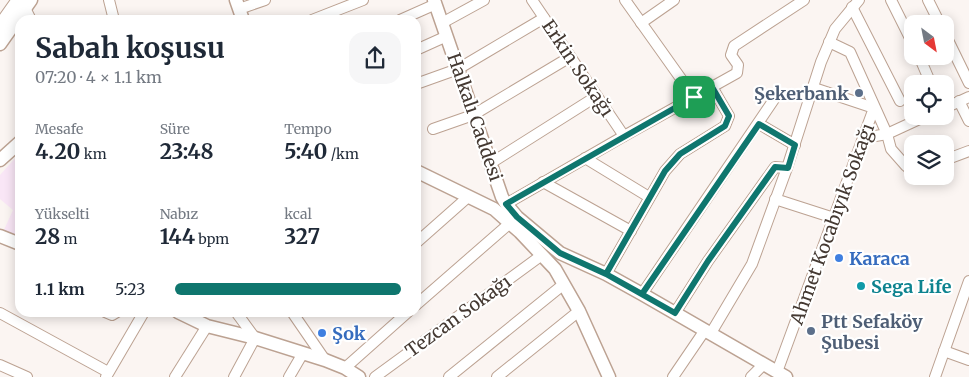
<!DOCTYPE html>
<html lang="tr">
<meta charset="utf-8">
<style>
body{margin:0;font-family:Merriweather,serif;background:#f6f6f7;color:#1f2937;height:100vh;display:flex;flex-direction:column;font-size:19px;white-space:nowrap}
*{box-sizing:border-box;margin:0}
p{font-size:16px;color:#747a83}
.icon{flex:none;width:28px;height:28px;fill:none;stroke:currentColor;stroke-width:2;stroke-linecap:round;stroke-linejoin:round}
.map{position:relative;flex:1;overflow:hidden}
.panel{position:absolute;left:15px;top:15px;width:406px;height:302px;display:flex;flex-direction:column;background:#fff;border-radius:15px;box-shadow:0 2px 12px #0003}
.panel>*{flex:none}
.needle{width:32px;rotate:148deg}
.fabs{position:absolute;left:904px;top:15px;display:grid;gap:10px}
.fabs a{display:grid;place-items:center;width:50px;height:50px;border-radius:10px;background:#fff;box-shadow:0 2px 12px #0003;font-size:25px}
.pin{position:absolute;display:grid;place-items:center;width:42px;height:42px;color:#fff;margin:-21px;border-radius:10px;box-shadow:0 2px 8px #0006}
.round{display:grid;place-items:center;flex:none;width:52px;height:52px;border-radius:15px;background:#f6f6f7}
.summary{display:flex;align-items:center;justify-content:space-between;height:85px;padding:0 20px}
h1{font-size:28px;font-weight:700;line-height:38px}
.stats{display:grid;grid-template-columns:repeat(3,1fr);gap:8px;height:85px;padding:5px 20px}
.stats div{display:grid;align-content:center}
.stats b{font-size:21px;font-weight:700}
.stats small{font-size:14px;font-weight:400}
.stats p{font-size:14px}
ul{padding:0 20px;list-style:none;font-size:16px}
li{display:grid;grid-template-columns:80px 60px 1fr;align-items:center;height:38px}
li i{height:12px;border-radius:6px;background:#0f766e}
.map>svg:first-child{display:block}
.education{fill:#f9e6f6}
.lines{fill:none;stroke-linecap:round;stroke-linejoin:round}
.minor-casing{stroke:#bca292;stroke-width:12}
.major-casing{stroke:#bca292;stroke-width:15}
.highway-casing{stroke:#bca292;stroke-width:16}
.minor{stroke:#fff;stroke-width:10}
.major{stroke:#fff;stroke-width:12}
.highway{stroke:#fff;stroke-width:14}
.route-casing{stroke:#fff;stroke-width:10}
.route{stroke:#0f766e;stroke-width:6}
.service-dot{fill:#5c6f8a;stroke:#fff;stroke-width:2}
.shop-dot{fill:#3f7fe0;stroke:#fff;stroke-width:2}
.culture-dot{fill:#0f9aa8;stroke:#fff;stroke-width:2}
.labels{text-anchor:middle;dominant-baseline:central;stroke-width:4.5;stroke-linejoin:round;paint-order:stroke}
.street-label{font-size:18px;fill:#443932;stroke:#fff}
.service-label{font-size:18px;font-weight:bold;fill:#4e5e75;stroke:#fff;text-anchor:end}
.shop-label{font-size:18px;font-weight:bold;fill:#366cbe;stroke:#fff;text-anchor:start}
.culture-label{font-size:18px;font-weight:bold;fill:#0d838f;stroke:#fff;text-anchor:start}
</style>
<div class="map">
<svg width="969" height="377" viewBox="0 0 969 377">
<rect width="100%" height="100%" fill="#fbf5f2"/>
<polygon class="education" points="20,153 20,238 3,232 13,210 0,199 0,175"/>
<g class="lines">
<g class="minor-casing">
<g id="minor">
<polyline points="109,0 114,20"/>
<polyline points="532,0 624,136"/>
<polyline points="625,0 694,97"/>
<polyline points="891,0 912,42"/>
<polyline points="928,0 940,24"/>
<polyline points="852,7 900,101"/>
<polyline points="25,8 31,20"/>
<polyline points="239,9 265,0"/>
<polyline points="312,20 363,0"/>
<polyline points="400,20 436,4"/>
<polyline points="442,23 484,0"/>
<polyline points="641,23 674,0"/>
<polyline points="945,34 969,83"/>
<polyline points="829,42 850,52 887,134 891,149 906,166 912,171"/>
<polyline points="416,50 447,36"/>
<polyline points="919,56 931,84"/>
<polyline points="416,84 458,69 544,18"/>
<polyline points="959,101 969,121"/>
<polyline points="945,108 969,97"/>
<polyline points="759,124 795,145"/>
<polyline points="433,129 473,115 570,57"/>
<polyline points="864,138 887,134 926,116"/>
<polyline points="585,158 649,197"/>
<polyline points="945,160 969,151"/>
<polyline points="491,163 597,96"/>
<polyline points="543,182 631,231"/>
<polyline points="775,199 834,218"/>
<polyline points="506,204 624,136 737,73 738,65 731,55 734,46 804,0"/>
<polyline points="416,243 468,197"/>
<polyline points="606,274 665,171 680,154 725,126 729,116 712,87"/>
<polyline points="642,294 777,95"/>
<polyline points="416,305 510,223"/>
<polyline points="105,312 112,315 117,312"/>
<polyline points="292,312 325,360"/>
<polyline points="0,313 108,372"/>
<polyline points="675,313 708,261 775,167 787,168"/>
<polyline points="711,333 752,264 787,168 821,62 835,29 859,0"/>
<polyline points="944,351 969,360"/>
<polyline points="0,365 27,377"/>
<polyline points="345,368 408,312"/>
<polyline points="777,372 874,108 814,88"/>
<polyline points="106,377 144,312"/>
<polyline points="175,377 207,326"/>
<polyline points="234,377 255,338 236,312"/>
<polyline points="289,377 303,353"/>
<polyline points="375,377 542,255"/>
<polyline points="449,377 564,284"/>
<polyline points="497,377 579,311"/>
<polyline points="673,377 705,330"/>
<polyline points="751,377 764,364"/>
<polyline points="935,377 969,281"/>
</g>
</g>
<g class="major-casing">
<g id="major">
<polyline points="236,0 243,20"/>
<polyline points="434,0 502,197 506,204 517,217 560,253 606,274 642,294 786,377"/>
<polyline points="0,44 31,0"/>
<polyline points="0,160 20,142"/>
<polyline points="416,171 494,209 520,232 555,269 579,311 609,377"/>
<polyline points="0,236 20,244"/>
<polyline points="178,312 207,326 255,338 325,360 345,368 359,377"/>
</g>
</g>
<g class="highway-casing">
<polyline id="highway" points="0,27 19,0"/>
</g>
<use href="#minor" class="minor"/>
<use href="#major" class="major"/>
<use href="#highway" class="highway"/>
</g>
<g class="lines">
<g class="route-casing">
<polyline id="route" points="694,97 506,204 517,217 560,253 606,274 675,313 708,261 775,167 788,168 795,145 759,124 642,294 606,274 665,171 680,154 725,126 729,116 712,87 694,97"/>
</g>
<use href="#route" class="route"/>
</g>
<g class="service-dot">
<circle cx="859" cy="93" r="5"/>
<circle cx="811" cy="331" r="5"/>
</g>
<g class="shop-dot">
<circle cx="839" cy="258" r="5"/>
<circle cx="322" cy="333" r="5"/>
</g>
<circle class="culture-dot" cx="861" cy="286" r="5"/>
<g class="labels">
<g class="street-label">
<text transform="translate(578 68) rotate(56)">Erkin Sokağı</text>
<text transform="translate(475 117) rotate(71)">Halkalı Caddesi</text>
<text transform="translate(832 224) rotate(-70)">Ahmet Kocabıyık Sokağı</text>
<text transform="translate(458 316) rotate(-36)">Tezcan Sokağı</text>
</g>
<g class="service-label">
<text x="849" y="93">Şekerbank</text>
<text x="821" y="321" text-anchor="start">Ptt Sefaköy<tspan x="821" dy="21">Şubesi</tspan></text>
</g>
<g class="shop-label">
<text x="849" y="258">Karaca</text>
<text x="332" y="333">Şok</text>
</g>
<g class="culture-label">
<text x="871" y="286">Sega Life</text>
</g>
</g>
</svg>
<div class="fabs">
<a><svg class="needle" viewBox="-14 -14 28 28"><path d="M0-13l5 13h-10z" fill="#e53935"/><path d="M0 13l5-13h-10z" fill="#747a83"/></svg></a>
<a><svg class="icon" aria-label="locate" viewBox="0 0 24 24"><circle cx="12" cy="12" r="6"/><path d="M12 2v4M12 18v4M2 12h4M18 12h4"/></svg></a>
<a><svg class="icon" aria-label="layers" viewBox="0 0 24 24"><path d="M12 4l9 5-9 5-9-5zM3 14l9 5 9-5"/></svg></a>
</div>
<div class="pin" style="left:694px;top:97px;background:#1e9e55"><svg class="icon" aria-label="arrive" viewBox="0 0 24 24"><path d="M6 21V4h12l-3 4 3 4H6"/></svg></div>
<section class="panel">
<div class="summary"><div><h1>Sabah koşusu</h1><p>07:20 · 4 × 1.1 km</p></div><a class="round"><svg class="icon" aria-label="share" viewBox="0 0 24 24"><path d="M12 15V3M7 8l5-5 5 5M5 13v7h14v-7"/></svg></a></div>
<div class="stats">
<div><p>Mesafe</p><b>4.20<small> km</small></b></div>
<div><p>Süre</p><b>23:48</b></div>
<div><p>Tempo</p><b>5:40<small> /km</small></b></div>
</div>
<div class="stats">
<div><p>Yükselti</p><b>28<small> m</small></b></div>
<div><p>Nabız</p><b>144<small> bpm</small></b></div>
<div><p>kcal</p><b>327</b></div>
</div>
<ul>
<li><b>1.1 km</b>5:23<i style="width:100%"></i></li>
</ul>
</section>
</div>
